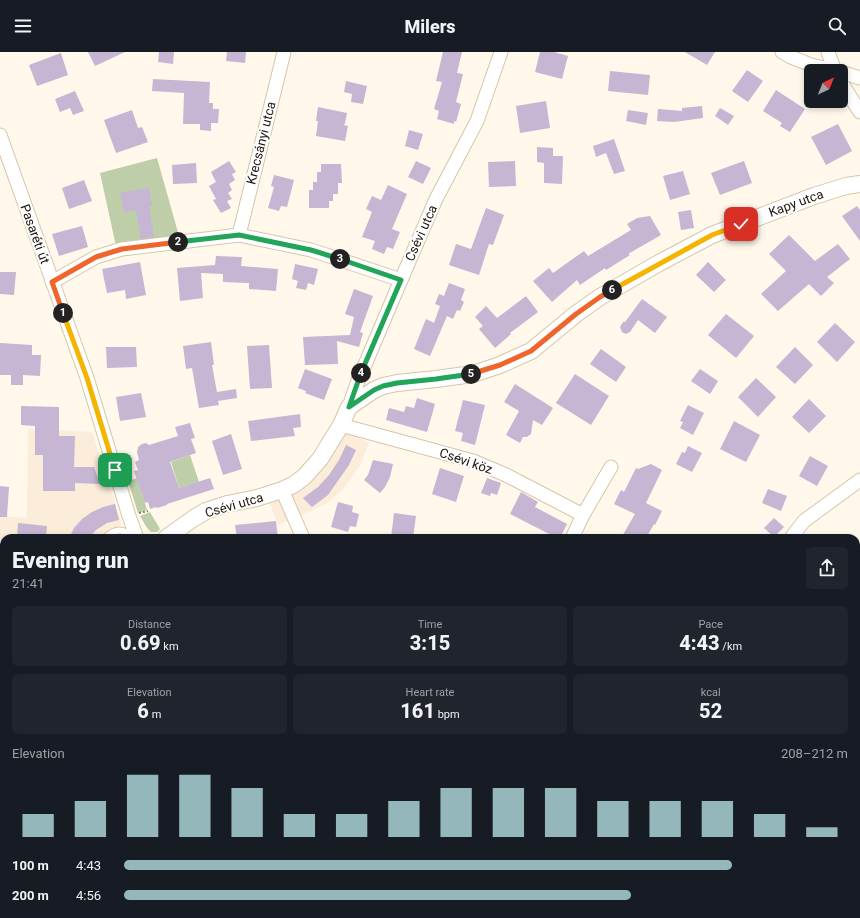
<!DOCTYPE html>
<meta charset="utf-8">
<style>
body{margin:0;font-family:Roboto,sans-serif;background:#20242c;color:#f1f3f6;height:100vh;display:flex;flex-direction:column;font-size:15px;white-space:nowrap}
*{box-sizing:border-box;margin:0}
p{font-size:13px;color:#9ea1a6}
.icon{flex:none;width:22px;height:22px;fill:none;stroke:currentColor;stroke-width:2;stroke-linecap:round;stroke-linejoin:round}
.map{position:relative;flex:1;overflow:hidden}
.details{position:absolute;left:0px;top:482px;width:860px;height:384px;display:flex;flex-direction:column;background:#171b24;border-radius:12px 12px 0 0;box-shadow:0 2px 6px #0003}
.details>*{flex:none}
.needle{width:26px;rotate:43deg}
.controls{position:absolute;left:804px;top:12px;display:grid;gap:8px}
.controls a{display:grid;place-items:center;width:44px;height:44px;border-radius:6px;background:#171b24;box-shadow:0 2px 6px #0003;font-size:20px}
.pin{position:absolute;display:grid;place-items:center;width:34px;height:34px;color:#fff;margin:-17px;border-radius:8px;box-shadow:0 2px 6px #0006}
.km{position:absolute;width:20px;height:20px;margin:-10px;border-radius:50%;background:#222;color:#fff;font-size:11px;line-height:20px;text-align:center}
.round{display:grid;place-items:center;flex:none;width:42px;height:42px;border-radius:6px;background:#20242c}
.headline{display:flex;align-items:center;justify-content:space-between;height:68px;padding:0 12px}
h1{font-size:22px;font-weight:800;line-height:30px}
.stats{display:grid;grid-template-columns:repeat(3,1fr);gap:6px;height:68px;padding:4px 12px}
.stats div{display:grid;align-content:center;border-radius:6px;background:#20242c;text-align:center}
.stats b{font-size:20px;font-weight:800}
.stats small{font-size:11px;font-weight:400}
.stats p{font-size:11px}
.chart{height:112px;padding:8px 12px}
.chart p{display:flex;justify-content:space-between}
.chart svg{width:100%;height:72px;margin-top:4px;stroke:#94b7bc;stroke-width:6}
ul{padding:0 12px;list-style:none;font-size:13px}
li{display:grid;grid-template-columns:64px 48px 1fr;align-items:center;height:30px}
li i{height:10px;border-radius:5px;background:#94b7bc}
header{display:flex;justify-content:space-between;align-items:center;height:52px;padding:0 12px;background:#171b24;font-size:18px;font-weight:800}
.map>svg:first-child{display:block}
.commercial{fill:#fcecda}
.green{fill:#bdcea9}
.building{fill:#c6b5d3}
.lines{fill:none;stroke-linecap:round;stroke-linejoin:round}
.service-casing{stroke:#d6c6a7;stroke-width:8}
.minor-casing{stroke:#d6c6a7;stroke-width:15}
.tertiary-casing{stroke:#d6c6a7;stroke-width:18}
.path{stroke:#847d71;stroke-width:2;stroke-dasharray:2 2;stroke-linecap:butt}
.service{stroke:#fff;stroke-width:6}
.minor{stroke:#fff;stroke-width:13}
.tertiary{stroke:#fff;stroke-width:16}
.split-1-casing{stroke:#fff;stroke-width:8}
.split-2-casing{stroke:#fff;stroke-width:8}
.split-3-casing{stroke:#fff;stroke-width:8}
.split-4-casing{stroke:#fff;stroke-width:8}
.split-5-casing{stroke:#fff;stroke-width:8}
.split-6-casing{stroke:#fff;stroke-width:8}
.split-7-casing{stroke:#fff;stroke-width:8}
.split-1{stroke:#f5b400;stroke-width:5}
.split-2{stroke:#f0652b;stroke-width:5}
.split-3{stroke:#22a559;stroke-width:5}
.split-4{stroke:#22a559;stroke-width:5}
.split-5{stroke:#22a559;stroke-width:5}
.split-6{stroke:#f0652b;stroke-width:5}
.split-7{stroke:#f5b400;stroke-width:5}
.labels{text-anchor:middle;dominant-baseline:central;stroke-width:4;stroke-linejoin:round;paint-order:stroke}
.street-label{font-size:13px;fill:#1d170c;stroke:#fff}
</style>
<header><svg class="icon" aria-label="menu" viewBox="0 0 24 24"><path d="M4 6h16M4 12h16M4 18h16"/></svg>Milers<svg class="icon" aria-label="search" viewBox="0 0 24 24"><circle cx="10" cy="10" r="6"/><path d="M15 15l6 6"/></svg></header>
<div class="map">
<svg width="860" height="866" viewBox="0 0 860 866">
<rect width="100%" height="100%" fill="#fff8eb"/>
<g class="commercial">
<polygon points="332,371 369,391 360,413 345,435 329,450 307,461 278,473 264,437 286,428 302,415 320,395"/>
<polygon points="28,377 92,380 122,473 108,479 99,486 4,486 4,544 0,544 0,464 27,466"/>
<polygon points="0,846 4,846 4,862 136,862 136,866 0,866"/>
</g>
<g class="green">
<polygon points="157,106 179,184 116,194 100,121"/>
<polygon points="190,403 199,430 179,436 171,410"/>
<polygon points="137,426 147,458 138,461 128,429"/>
<polygon points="150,460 160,477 157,480 151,480 147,476 140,464"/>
<polygon points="860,531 860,653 856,655 856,532"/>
</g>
<g class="building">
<polygon points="88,0 125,0 95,14"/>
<polygon points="159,0 174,0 173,12 158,10"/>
<polygon points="227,0 246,0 245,11 226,9"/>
<polygon points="443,0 462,0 457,21 463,22 456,50 461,52 456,70 454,69 454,72 437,67 439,59 434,57 442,30 436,29"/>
<polygon points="540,0 554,0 568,4 562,27 535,20"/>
<polygon points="685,0 715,0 707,13"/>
<polygon points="61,1 68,23 37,34 29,13"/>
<polygon points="747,18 763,29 748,50 732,39"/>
<polygon points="610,19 650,23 648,43 608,39"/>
<polygon points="153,27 210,30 209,51 213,51 213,57 219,57 218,71 211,71 211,79 200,78 200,72 183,72 184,41 152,39"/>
<polygon points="346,29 367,34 363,52 351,50 352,42 344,40"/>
<polygon points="776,38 805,57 790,80 780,74 782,71 763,59"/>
<polygon points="75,39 84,59 73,63 70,56 60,60 55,47"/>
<polygon points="546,49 550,76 520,81 516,54"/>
<polygon points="702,54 703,66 674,70 657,69 658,57 682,59 682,56"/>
<polygon points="318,55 347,61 345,71 344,73 348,74 345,89 316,84 318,69 316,69"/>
<polygon points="720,56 734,64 728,73 715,64"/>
<polygon points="132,58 138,76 142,75 148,90 116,101 104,68"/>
<polygon points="628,58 648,61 646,73 626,69"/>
<polygon points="838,72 852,99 826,113 811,85"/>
<polygon points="409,78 423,82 418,98 405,94"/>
<polygon points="614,87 625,119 614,122 606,101 596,105 593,94"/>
<polygon points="537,95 553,96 553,104 563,104 562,132 544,131 544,111 537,110"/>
<polygon points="229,109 236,120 232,122 235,128 229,132 232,138 228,141 232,147 227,149 231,156 221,161 213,148 216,147 209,134 216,130 211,120"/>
<polygon points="416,109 431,116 423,132 408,125"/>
<polygon points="515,109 516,134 489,135 488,110"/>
<polygon points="744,109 752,131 720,143 711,121"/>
<polygon points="196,111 197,131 173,132 172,113"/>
<polygon points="321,112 341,112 342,131 338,131 338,142 333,142 333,149 329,149 329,156 309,156 309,138 313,138 313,130 317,130 317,120 321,120"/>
<polygon points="683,119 690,142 670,148 663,124"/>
<polygon points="274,123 294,128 287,155 281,154 279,159 268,156 274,135 271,134"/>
<polygon points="84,128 92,149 69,157 62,136"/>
<polygon points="388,133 407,142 392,177 400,180 393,197 387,195 384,202 372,197 375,189 362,185 372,160 366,157 372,144 381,148"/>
<polygon points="149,136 152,154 149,154 154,185 141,187 136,158 124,160 120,141"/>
<polygon points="857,154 860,158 860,189 842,164"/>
<polygon points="486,156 504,163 493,193 489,192 479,223 449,213 456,192 471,197"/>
<polygon points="691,158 694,176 681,178 678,160"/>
<polygon points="650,164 661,183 628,202 630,203 606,218 605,216 580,233 577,228 552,250 533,229 549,216 553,221 584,199 588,204 631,178 627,172 637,166"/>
<polygon points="82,174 88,195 59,204 52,182"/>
<polygon points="789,183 815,209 838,192 850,207 827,225 834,231 821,244 809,232 778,259 761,242 786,219 769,202"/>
<polygon points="216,204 242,205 241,214 278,217 276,239 249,237 249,231 223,230 223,222 201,221 203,246 180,249 177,216 215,213"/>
<polygon points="140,210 146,243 126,247 125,238 107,241 102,217"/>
<polygon points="708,210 726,228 714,240 696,223"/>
<polygon points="295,212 318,217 314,233 308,231 306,238 296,236 298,229 292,227"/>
<polygon points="0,220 16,220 14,243 0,242"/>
<polygon points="449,231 465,237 461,248 464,250 460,259 457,258 453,267 447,264 430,304 414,297 426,267 434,271 440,254 435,252 439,242 444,244"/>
<polygon points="354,237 373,244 360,280 363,281 359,295 337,289 338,312 305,313 303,285 350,283 354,265 345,262"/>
<polygon points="526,244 538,260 510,281 511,282 495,296 479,277 483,274 475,265 486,254 497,266"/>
<polygon points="642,247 667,265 655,281 638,268 630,280 626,282 622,280 620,275 623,270 625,270"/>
<polygon points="726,262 754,284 736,306 708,283"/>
<polygon points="835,271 855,290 837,310 817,290"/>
<polygon points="211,290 214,313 212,313 217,340 236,337 237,346 218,349 219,353 199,356 192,316 186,317 183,294"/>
<polygon points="0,291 32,293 32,303 41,303 40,324 23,323 23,333 11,333 11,323 0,323"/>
<polygon points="269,293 272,336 250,337 247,294"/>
<polygon points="106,295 136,295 137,315 107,316"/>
<polygon points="795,295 813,313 795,332 776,315"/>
<polygon points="601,297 626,315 616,330 590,312"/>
<polygon points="305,317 332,327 324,348 305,341 306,339 298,336"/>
<polygon points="700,317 718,329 710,342 691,329"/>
<polygon points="575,322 609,344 591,373 556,351"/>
<polygon points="756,326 776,345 758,365 738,345"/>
<polygon points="515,332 553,356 542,373 533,368 531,382 527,385 523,385 520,391 506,383 519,359 504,350"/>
<polygon points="141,341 146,365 120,369 116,345"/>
<polygon points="417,346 435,352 427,380 386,368 389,356 404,360 406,354 414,356"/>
<polygon points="809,347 826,364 809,381 792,365"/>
<polygon points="463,348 485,353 475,393 461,389 463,381 455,379"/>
<polygon points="688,353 704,361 693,383 680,376 683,370 680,369"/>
<polygon points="21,354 59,355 59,384 75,384 74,415 94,415 100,432 75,431 75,439 43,439 43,403 35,403 35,374 21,373"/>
<polygon points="300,362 301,375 293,376 295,384 251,389 248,369"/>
<polygon points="734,369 760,383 746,410 720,397"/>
<polygon points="190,371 195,386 191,387 196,401 170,410 179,436 210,426 214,437 167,452 167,453 157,456 156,455 150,457 148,450 145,451 134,419 138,418 135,410 139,408 137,400 138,395 142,392 146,391 149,393 178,384 175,375"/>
<polygon points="231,382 242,417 223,423 212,389"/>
<polygon points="346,393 356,398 349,413 328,443 312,455 303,446 318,435 329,423 339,408"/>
<polygon points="688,394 702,401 692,420 676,412 682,400 685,401"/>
<polygon points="810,404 828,414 817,434 799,424"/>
<polygon points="373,408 393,412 390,425 385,435 380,441 364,428 368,423"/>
<polygon points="651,412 662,418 646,451 662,459 655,473 654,472 646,486 621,486 635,462 614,452 621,438 624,440 636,416 638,417"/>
<polygon points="440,416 464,424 456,450 432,442"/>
<polygon points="487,426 501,431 497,443 491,441 490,444 481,441"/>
<polygon points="0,434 9,435 7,465 0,465"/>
<polygon points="768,437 787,444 781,459 762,451"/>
<polygon points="521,440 538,450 535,455 567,472 560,486 557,486 510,462"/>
<polygon points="338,450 353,454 352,460 359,462 356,475 350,474 348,480 331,475"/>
<polygon points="115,452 119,468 107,471 96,478 89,486 69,486 74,476 82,467 92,460 103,455"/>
<polygon points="394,461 416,464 413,486 391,486"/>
<polygon points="774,466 784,475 774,485 764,476"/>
<polygon points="276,469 278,486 237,486 235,473"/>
<polygon points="18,471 47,474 46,486 17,486"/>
</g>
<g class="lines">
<g class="service-casing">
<path id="service" d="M105 486C115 476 124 476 134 486"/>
</g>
<g class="minor-casing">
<g id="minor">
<polyline points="782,0 791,5 811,13 838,19"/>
<polyline points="828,0 835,19"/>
<polyline points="841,20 860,26"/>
<polyline points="841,30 854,51 860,60"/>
<polyline points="0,83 87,326 129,464 137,486"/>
<polyline points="239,183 284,0"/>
<polyline points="52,230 96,205 122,197 239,183 311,198 401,228"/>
<polyline points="349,355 358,329 401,228 436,147 477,69 501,0"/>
<polyline points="341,373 473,409 506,423 583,463"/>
<polyline points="282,438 303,486"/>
<polyline points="572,486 583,463 611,415"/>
<polyline points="791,486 804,469 860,428"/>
<polyline points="856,532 860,531"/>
<polyline points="0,653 4,653"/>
<polyline points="856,751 860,757"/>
<polyline points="856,810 860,809"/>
<polyline points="0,833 4,832"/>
<polyline points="451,862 453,866"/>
<polyline points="705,862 706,866"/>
<polyline points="803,862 805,866"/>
</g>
</g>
<g class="tertiary-casing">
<g id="tertiary">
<polyline points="166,486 194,466 206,459 227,452 257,446 282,438 293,433 304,425 320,407 341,373 349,355 374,338 383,334 397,331 436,327 473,322 500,313 531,299 576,262 600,245 659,211 712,183 814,144 846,134 860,132"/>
<polyline points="0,521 4,521"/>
<polyline points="214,862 215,866"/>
</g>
</g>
<g class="path">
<polyline points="139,461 148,459"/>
<polyline points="856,559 860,559"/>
<polyline points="688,863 693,862"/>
</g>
<use href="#service" class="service"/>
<use href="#minor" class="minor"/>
<use href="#tertiary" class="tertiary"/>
</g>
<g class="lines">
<g class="split-1-casing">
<polyline id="split-1" points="63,261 87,326 115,418"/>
</g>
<g class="split-2-casing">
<polyline id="split-2" points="63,261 52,230 96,205 122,197 178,190"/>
</g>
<g class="split-3-casing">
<polyline id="split-3" points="178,190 239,183 311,198 340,207"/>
</g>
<g class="split-4-casing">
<polyline id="split-4" points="340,207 401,228 361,321"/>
</g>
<g class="split-5-casing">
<polyline id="split-5" points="361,321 349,355 374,338 383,334 397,331 436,327 471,322"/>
</g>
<g class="split-6-casing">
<polyline id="split-6" points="471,322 500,313 531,299 576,262 600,245 612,238"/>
</g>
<g class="split-7-casing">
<polyline id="split-7" points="612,238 712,183 741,172"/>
</g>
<use href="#split-1" class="split-1"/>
<use href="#split-2" class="split-2"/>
<use href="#split-3" class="split-3"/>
<use href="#split-4" class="split-4"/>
<use href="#split-5" class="split-5"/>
<use href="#split-6" class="split-6"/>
<use href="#split-7" class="split-7"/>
</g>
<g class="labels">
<g class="street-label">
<text transform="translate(261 91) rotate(-76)">Krecsányi utca</text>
<text transform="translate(796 151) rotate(-20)">Kapy utca</text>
<text transform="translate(421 181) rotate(-66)">Csévi utca</text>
<text transform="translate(35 182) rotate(70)">Pasaréti út</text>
<text transform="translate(466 409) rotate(19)">Csévi köz</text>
<text transform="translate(234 453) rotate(-16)">Csévi utca</text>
</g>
</g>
</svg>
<div class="controls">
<a><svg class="needle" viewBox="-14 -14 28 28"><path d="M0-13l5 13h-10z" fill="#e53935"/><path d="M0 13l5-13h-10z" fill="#9ea1a6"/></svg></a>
</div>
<div class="pin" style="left:115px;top:418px;background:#1e9e55"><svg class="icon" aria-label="arrive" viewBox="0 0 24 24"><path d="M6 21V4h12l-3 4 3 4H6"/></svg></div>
<div class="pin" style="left:741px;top:172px;background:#d93025"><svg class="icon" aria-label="check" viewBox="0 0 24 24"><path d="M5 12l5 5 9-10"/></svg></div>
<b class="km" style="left:63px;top:261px">1</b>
<b class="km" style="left:178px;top:190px">2</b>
<b class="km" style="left:340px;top:207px">3</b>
<b class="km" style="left:361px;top:321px">4</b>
<b class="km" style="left:471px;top:322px">5</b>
<b class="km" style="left:612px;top:238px">6</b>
<section class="details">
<div class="headline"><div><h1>Evening run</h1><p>21:41</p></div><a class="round"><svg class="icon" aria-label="share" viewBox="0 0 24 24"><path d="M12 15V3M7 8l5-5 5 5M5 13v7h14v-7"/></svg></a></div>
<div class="stats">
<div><p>Distance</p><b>0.69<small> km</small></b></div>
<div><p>Time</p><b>3:15</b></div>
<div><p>Pace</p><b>4:43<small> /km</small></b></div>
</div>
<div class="stats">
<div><p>Elevation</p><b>6<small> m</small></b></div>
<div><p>Heart rate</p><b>161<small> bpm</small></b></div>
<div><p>kcal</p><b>52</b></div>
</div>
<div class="chart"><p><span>Elevation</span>208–212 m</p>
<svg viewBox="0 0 160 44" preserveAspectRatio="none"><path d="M5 44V30M15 44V22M25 44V6M35 44V6M45 44V14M55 44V30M65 44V30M75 44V22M85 44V14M95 44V14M105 44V14M115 44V22M125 44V22M135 44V22M145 44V30M155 44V38"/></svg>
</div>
<ul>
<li><b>100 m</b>4:43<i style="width:84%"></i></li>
<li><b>200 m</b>4:56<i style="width:70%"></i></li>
</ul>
</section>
</div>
